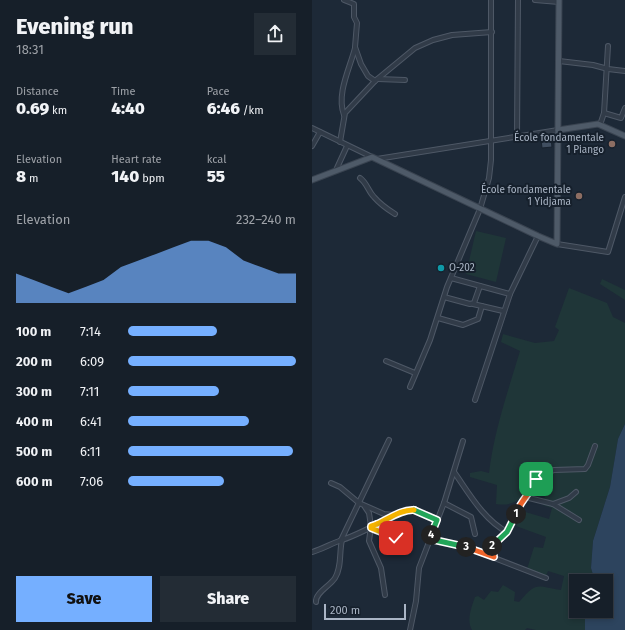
<!DOCTYPE html>
<meta charset="utf-8">
<style>
body{margin:0;font-family:"Fira Sans",sans-serif;background:#232c35;color:#f1f3f6;height:100vh;display:flex;flex-direction:column;font-size:15px;white-space:nowrap}
*{box-sizing:border-box;margin:0}
p{font-size:13px;color:#9ea2a8}
.icon{flex:none;width:22px;height:22px;fill:none;stroke:currentColor;stroke-width:2;stroke-linecap:round;stroke-linejoin:round}
.map{position:relative;flex:1;overflow:hidden}
.details{display:flex;flex-direction:column;background:#161f29;width:312px}
.details>*{flex:none}
.controls{position:absolute;left:257px;top:574px;display:grid;gap:8px}
.controls a{display:grid;place-items:center;width:44px;height:44px;border-radius:0px;background:#161f29;box-shadow:0 2px 6px #0003,0 0 0 1px #353d46;font-size:20px}
.scale{position:absolute;left:12px;bottom:10px;width:82px;box-sizing:border-box;padding-left:4px;border:2px solid #aab5c5;border-top:0;font-size:11px;line-height:14px;white-space:nowrap;color:#aab5c5;-webkit-text-stroke:3px #16202c;paint-order:stroke}
.pin{position:absolute;display:grid;place-items:center;width:34px;height:34px;color:#fff;margin:-17px;border-radius:8px;box-shadow:0 2px 6px #0006}
.km{position:absolute;width:20px;height:20px;margin:-10px;border-radius:50%;background:#222;color:#fff;font-size:11px;line-height:20px;text-align:center}
.round{display:grid;place-items:center;flex:none;width:42px;height:42px;border-radius:0px;background:#232c35}
.overview{display:flex;align-items:center;justify-content:space-between;height:68px;padding:0 16px}
h1{font-size:22px;font-weight:800;line-height:30px}
.stats{display:grid;grid-template-columns:repeat(3,1fr);gap:6px;height:68px;padding:4px 16px}
.stats div{display:grid;align-content:center}
.stats b{font-size:17px;font-weight:800}
.stats small{font-size:11px;font-weight:400}
.stats p{font-size:11px}
.chart{height:112px;padding:8px 16px}
.chart p{display:flex;justify-content:space-between}
.chart svg{width:100%;height:72px;margin-top:4px;fill:#75afff;opacity:.7}
.primary-button{display:flex;gap:8px;margin-top:auto;padding:8px 16px}
.primary-button a{flex:1;height:46px;border-radius:0px;background:#75afff;color:#111;font-size:16px;font-weight:800;line-height:46px;text-align:center}
.primary-button a+a{background:#232c35;color:#f1f3f6}
ul{padding:0 16px;list-style:none;font-size:13px}
li{display:grid;grid-template-columns:64px 48px 1fr;align-items:center;height:30px}
li i{height:10px;border-radius:5px;background:#75afff}
main{display:flex;flex:1;min-height:0}
.map>svg:first-child{display:block}
.green{fill:#1f3638}
.water{fill:#2d445e}
.building{fill:#404e60;stroke:#18222e}
.lines{fill:none;stroke-linecap:round;stroke-linejoin:round}
.minor-casing{stroke:#4e5866;stroke-width:6}
.major-casing{stroke:#3a4451;stroke-width:7}
.minor{stroke:#313b48;stroke-width:4}
.major{stroke:#4e5a68;stroke-width:5}
.split-1-casing{stroke:#fff;stroke-width:8}
.split-2-casing{stroke:#fff;stroke-width:8}
.split-3-casing{stroke:#fff;stroke-width:8}
.split-4-casing{stroke:#fff;stroke-width:8}
.split-5-casing{stroke:#fff;stroke-width:8}
.split-6-casing{stroke:#fff;stroke-width:8}
.split-7-casing{stroke:#fff;stroke-width:8}
.split-1{stroke:#f0652b;stroke-width:5}
.split-2{stroke:#22a559;stroke-width:5}
.split-3{stroke:#f0652b;stroke-width:5}
.split-4{stroke:#22a559;stroke-width:5}
.split-5{stroke:#22a559;stroke-width:5}
.split-6{stroke:#f5b400;stroke-width:5}
.split-7{stroke:#f5b400;stroke-width:5}
.education-dot{fill:#8d6e63;stroke:#16202c;stroke-width:1.5}
.culture-dot{fill:#0f9aa8;stroke:#16202c;stroke-width:1.5}
.labels{text-anchor:middle;dominant-baseline:central;stroke-width:4;stroke-linejoin:round;paint-order:stroke}
.poi-label{font-size:10px;fill:#aab5c5;stroke:#16202c;text-anchor:end}
</style>
<main>
<section class="details">
<div class="overview"><div><h1>Evening run</h1><p>18:31</p></div><a class="round"><svg class="icon" aria-label="share" viewBox="0 0 24 24"><path d="M12 15V3M7 8l5-5 5 5M5 13v7h14v-7"/></svg></a></div>
<div class="stats">
<div><p>Distance</p><b>0.69<small> km</small></b></div>
<div><p>Time</p><b>4:40</b></div>
<div><p>Pace</p><b>6:46<small> /km</small></b></div>
</div>
<div class="stats">
<div><p>Elevation</p><b>8<small> m</small></b></div>
<div><p>Heart rate</p><b>140<small> bpm</small></b></div>
<div><p>kcal</p><b>55</b></div>
</div>
<div class="chart"><p><span>Elevation</span>232–240 m</p>
<svg viewBox="0 0 160 44" preserveAspectRatio="none"><path d="M0 44V26L10 30L20 34L30 38L40 34L50 30L60 22L70 18L80 14L90 10L100 6L110 6L120 10L130 18L140 22L150 26L160 26V44z"/></svg>
</div>
<ul>
<li><b>100 m</b>7:14<i style="width:53%"></i></li>
<li><b>200 m</b>6:09<i style="width:100%"></i></li>
<li><b>300 m</b>7:11<i style="width:54%"></i></li>
<li><b>400 m</b>6:41<i style="width:72%"></i></li>
<li><b>500 m</b>6:11<i style="width:98%"></i></li>
<li><b>600 m</b>7:06<i style="width:57%"></i></li>
</ul>
<div class="primary-button"><a>Save</a><a>Share</a></div>
</section>
<div class="map">
<svg width="313" height="630" viewBox="0 0 313 630">
<rect width="100%" height="100%" fill="#1d2937"/>
<g class="green">
<polygon points="164,231 194,238 184,282 154,274"/>
<polygon points="290,279 313,290 313,300 288,284"/>
<path d="M257 288 295 303 301 317 313 323V424L306 439 298 487 281 541 279 568 282 578 279 581H264V611H273V630H224L215 628 213 630H160C154 620 160 606 163 597L166 596 172 600 179 591 186 592 191 585 203 592 202 601 207 602C225 581 224 586 249 590L252 576 236 571 234 576 215 569 222 547 231 548 234 537 204 526 210 511 237 519 240 508 231 505 235 486 222 483C212 498 202 507 184 504L185 485 158 477V473L169 471 177 473C182 431 196 391 208 351L189 342 191 334 223 343 242 341 247 330 243 327Z"/>
</g>
<polygon class="water" points="313,424 313,630 273,630 273,611 294,611 294,581 279,581 282,578 279,568 281,541 298,487 306,439"/>
<polygon class="building" points="239,138 240,147 230,148 229,140"/>
<g class="lines">
<g class="minor-casing">
<g id="minor">
<polyline points="32,0 42,4 42,17 45,23 43,47 49,64 56,76 63,81"/>
<polyline points="223,0 247,2"/>
<polyline points="247,61 281,65 296,69 313,71"/>
<polyline points="66,79 93,80"/>
<polyline points="292,113 309,118 313,108"/>
<path d="M32 115C24 94 38 68 43 48"/>
<polyline points="288,125 292,113 296,46"/>
<polyline points="0,128 60,157"/>
<polyline points="205,136 206,0"/>
<polyline points="28,142 33,113 63,81 103,48 121,40 140,35 180,32"/>
<polyline points="0,146 8,132"/>
<polyline points="65,159 246,130"/>
<polyline points="24,170 35,146"/>
<path d="M48 178C55 183 56 191 62 197 68 204 75 209 83 214"/>
<polyline points="245,244 296,252 313,197"/>
<polyline points="139,278 198,294"/>
<polyline points="132,297 158,304 162,303 168,286"/>
<polyline points="161,304 191,311"/>
<polyline points="126,318 151,325 166,319 170,306"/>
<polyline points="74,361 103,373"/>
<polyline points="98,387 118,340 135,287 168,209 177,178 179,160 179,0"/>
<polyline points="163,400 198,294 226,236"/>
<path d="M142 472C157 493 171 519 195 532"/>
<polyline points="19,483 28,487 47,503 72,514 82,515 100,509 125,520"/>
<polyline points="213,497 241,504 267,520"/>
<polyline points="132,503 159,517 163,534"/>
<polyline points="241,504 257,498 264,492"/>
<polyline points="53,507 57,513 59,526 57,541 69,568 73,595"/>
<polyline points="59,528 97,543"/>
<polyline points="118,539 154,547 234,578"/>
<polyline points="29,540 77,440"/>
<path d="M0 552C11 549 20 543 30 540 45 535 66 524 81 516"/>
<polyline points="182,557 180,546 191,537 198,528 206,507 222,486 225,477 242,470 273,469 276,465 283,446"/>
<path d="M4 602C3 593 18 586 23 578 30 567 27 552 30 540"/>
<polyline points="98,630 104,601 107,568 132,503 151,441"/>
</g>
</g>
<g class="major-casing">
<g id="major">
<polyline points="246,130 286,124 313,136"/>
<polyline points="0,180 60,157 226,236 245,244 247,0"/>
</g>
</g>
<use href="#minor" class="minor"/>
<use href="#major" class="major"/>
</g>
<g class="lines">
<g class="split-1-casing">
<path id="split-1" d="M204 514C208 501 220 492 224 479"/>
</g>
<g class="split-2-casing">
<polyline id="split-2" points="180,546 195,532 204,514"/>
</g>
<g class="split-3-casing">
<polyline id="split-3" points="154,547 182,557 180,546"/>
</g>
<g class="split-4-casing">
<polyline id="split-4" points="119,535 118,539 154,547"/>
</g>
<g class="split-5-casing">
<polyline id="split-5" points="102,510 125,520 119,535"/>
</g>
<g class="split-6-casing">
<path id="split-6" d="M65 524C76 519 90 509 102 510"/>
</g>
<g class="split-7-casing">
<polyline id="split-7" points="65,524 59,526 59,528 84,538"/>
</g>
<use href="#split-1" class="split-1"/>
<use href="#split-2" class="split-2"/>
<use href="#split-3" class="split-3"/>
<use href="#split-4" class="split-4"/>
<use href="#split-5" class="split-5"/>
<use href="#split-6" class="split-6"/>
<use href="#split-7" class="split-7"/>
</g>
<g class="education-dot">
<circle cx="300" cy="144" r="4"/>
<circle cx="267" cy="196" r="4"/>
</g>
<circle class="culture-dot" cx="129" cy="268" r="4"/>
<g class="labels">
<g class="poi-label">
<text x="292" y="138">École fondamentale<tspan x="292" dy="12">1 Piango</tspan></text>
<text x="259" y="190">École fondamentale<tspan x="259" dy="12">1 Yidjama</tspan></text>
<text x="137" y="268" text-anchor="start">O-202</text>
</g>
</g>
</svg>
<div class="controls">
<a><svg class="icon" aria-label="layers" viewBox="0 0 24 24"><path d="M12 4l9 5-9 5-9-5zM3 14l9 5 9-5"/></svg></a>
</div>
<div class="scale">200 m</div>
<div class="pin" style="left:224px;top:479px;background:#1e9e55"><svg class="icon" aria-label="arrive" viewBox="0 0 24 24"><path d="M6 21V4h12l-3 4 3 4H6"/></svg></div>
<div class="pin" style="left:84px;top:538px;background:#d93025"><svg class="icon" aria-label="check" viewBox="0 0 24 24"><path d="M5 12l5 5 9-10"/></svg></div>
<b class="km" style="left:204px;top:514px">1</b>
<b class="km" style="left:180px;top:546px">2</b>
<b class="km" style="left:154px;top:547px">3</b>
<b class="km" style="left:119px;top:535px">4</b>
</div>
</main>
